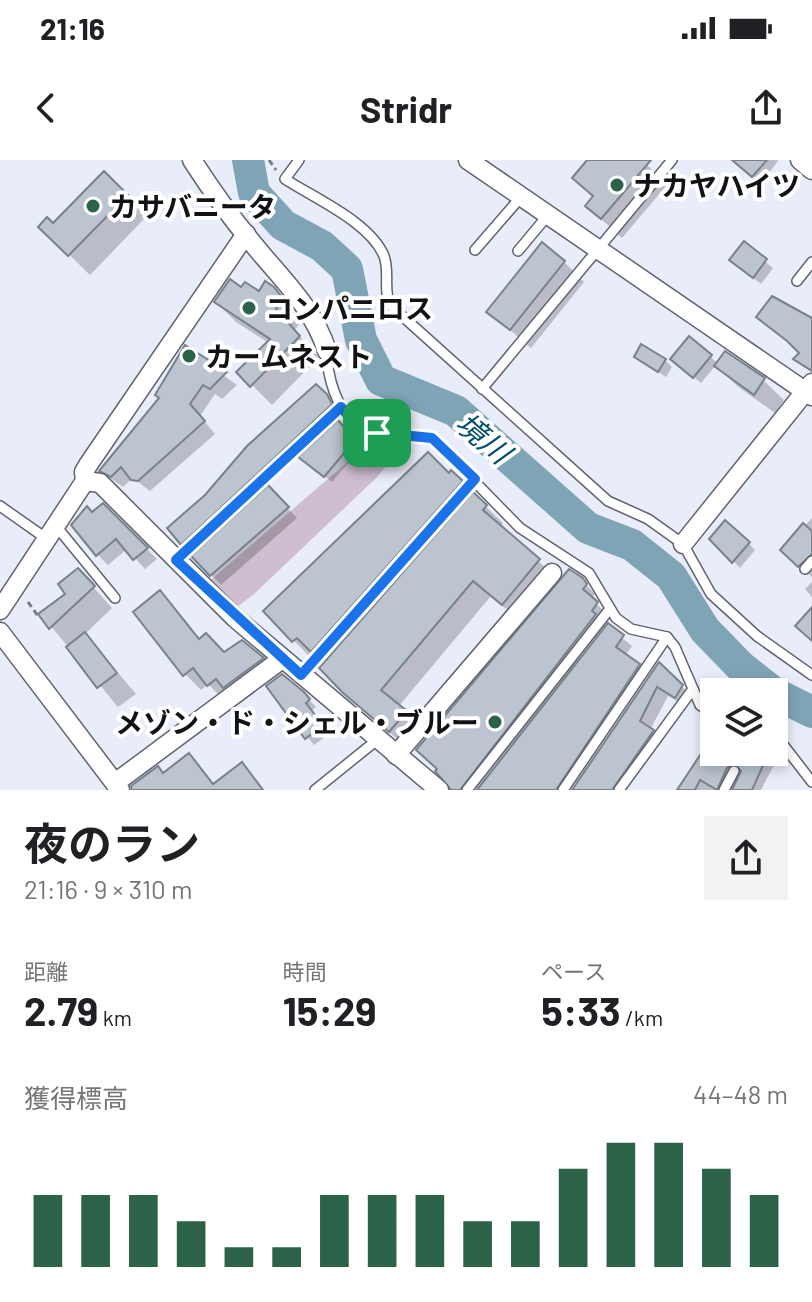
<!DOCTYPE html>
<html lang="ja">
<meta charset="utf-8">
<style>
body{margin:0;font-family:Barlow,"Noto Sans JP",sans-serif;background:#f2f2f2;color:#202124;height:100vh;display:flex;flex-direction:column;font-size:30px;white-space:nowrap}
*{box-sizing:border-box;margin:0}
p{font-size:26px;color:#757577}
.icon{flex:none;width:44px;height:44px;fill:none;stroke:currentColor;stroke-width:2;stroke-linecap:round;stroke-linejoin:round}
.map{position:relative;height:630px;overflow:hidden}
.details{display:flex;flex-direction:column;background:#fff;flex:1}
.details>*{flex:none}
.tools{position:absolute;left:700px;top:518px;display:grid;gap:16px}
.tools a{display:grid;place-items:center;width:88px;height:88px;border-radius:0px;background:#fff;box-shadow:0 4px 12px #0003;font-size:40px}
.pin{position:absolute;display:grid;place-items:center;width:68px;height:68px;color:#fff;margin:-34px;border-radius:16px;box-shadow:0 4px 12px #0006}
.round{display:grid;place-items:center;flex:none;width:84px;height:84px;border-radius:0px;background:#f2f2f2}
.head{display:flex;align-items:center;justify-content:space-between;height:136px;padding:0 24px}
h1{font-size:44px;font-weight:700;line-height:60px}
.stats{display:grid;grid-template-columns:repeat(3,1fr);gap:12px;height:136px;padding:8px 24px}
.stats div{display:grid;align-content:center}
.stats b{font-size:40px;font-weight:700}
.stats small{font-size:22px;font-weight:400}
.stats p{font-size:22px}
.chart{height:224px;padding:16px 24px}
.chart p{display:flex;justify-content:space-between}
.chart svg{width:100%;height:144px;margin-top:8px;stroke:#2c6247;stroke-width:6}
.status{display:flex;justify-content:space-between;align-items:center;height:56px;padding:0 40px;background:#fff;direction:ltr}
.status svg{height:22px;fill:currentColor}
header{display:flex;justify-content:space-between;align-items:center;height:104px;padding:0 24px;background:#fff;font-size:36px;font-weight:700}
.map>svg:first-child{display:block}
.green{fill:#cebed0}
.shadow{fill:#0003}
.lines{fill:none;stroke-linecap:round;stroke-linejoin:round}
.river{stroke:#7fa4b6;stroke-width:32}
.building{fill:#bbc4cf;stroke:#79818b;stroke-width:2}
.lane-casing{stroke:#61636f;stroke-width:12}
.street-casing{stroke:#61636f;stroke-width:21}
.path{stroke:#7a7c85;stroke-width:3;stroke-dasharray:6 4;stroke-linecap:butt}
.lane{stroke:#fff;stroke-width:9}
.street{stroke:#fff;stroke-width:18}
.route-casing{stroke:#fff;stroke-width:16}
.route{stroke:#1a73e8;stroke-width:10}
.poi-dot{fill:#2c6247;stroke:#fff;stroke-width:3}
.labels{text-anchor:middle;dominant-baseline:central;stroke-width:8;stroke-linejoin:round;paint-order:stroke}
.poi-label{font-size:28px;font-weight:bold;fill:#111216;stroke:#fff;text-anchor:start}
.water-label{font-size:30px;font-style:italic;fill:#04506b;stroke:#fff}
</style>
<div class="status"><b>21:16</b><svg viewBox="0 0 49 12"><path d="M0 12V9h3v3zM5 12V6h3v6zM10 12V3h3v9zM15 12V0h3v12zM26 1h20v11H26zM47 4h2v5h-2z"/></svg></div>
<header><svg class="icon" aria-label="back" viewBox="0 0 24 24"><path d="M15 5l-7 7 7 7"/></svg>Stridr<svg class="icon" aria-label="share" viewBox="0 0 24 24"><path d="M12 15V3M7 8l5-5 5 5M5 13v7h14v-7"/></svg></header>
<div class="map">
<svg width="812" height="630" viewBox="0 0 812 630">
<rect width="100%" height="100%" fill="#e9ecf9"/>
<polygon class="green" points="358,278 404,278 404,285 376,318 254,434 237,447 231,446 207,423 351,299"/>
<g class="shadow">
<polygon points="589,0 650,0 646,4 667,25 622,78 587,46 595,37"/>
<polygon points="733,0 777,0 778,1 761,23"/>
<polygon points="104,14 146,57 90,115 41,67 53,66"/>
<polygon points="744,84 773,108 761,124 739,107"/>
<polygon points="564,102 584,122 531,188 489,152"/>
<polygon points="265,124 302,160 294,171 319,197 272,245 239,212 269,183 236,162 216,142 242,129 259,134"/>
<polygon points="185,188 237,225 222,239 215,234 200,256 215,274 150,331 133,318 123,327 101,311 161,238"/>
<polygon points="710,196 718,204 763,220 784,240 775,253 737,226 716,205 701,223 680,206"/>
<polygon points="636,197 665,200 672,207 666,217"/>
<polygon points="316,226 338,252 190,390 170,368"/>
<polygon points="345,269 361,288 332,322 301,297"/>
<polygon points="451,313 503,363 500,367 556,417 519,460 491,436 398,547 422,570 407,587 361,549 343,531 325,504 314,493 310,497 265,451"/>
<polygon points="268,328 297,358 221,425 194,396"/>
<polygon points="103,346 157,399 145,409 127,389 108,405 97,394"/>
<polygon points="812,358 812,417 783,390"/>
<polygon points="712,379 748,383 755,390 740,408"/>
<polygon points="78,410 112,448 85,474 136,534 118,547 41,454 68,434"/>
<polygon points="582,420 595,434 591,439 606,453 600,461 604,465 579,497 582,500 608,466 632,486 625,496 648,514 567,630 452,630"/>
<polygon points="812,422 812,437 805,429"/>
<polygon points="160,432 201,480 225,495 262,499 278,515 240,543 232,534 224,540 208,524 201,530 185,514"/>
<polygon points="660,505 692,536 685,546 668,536 650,570 662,581 624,630 575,630"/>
<polygon points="268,527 303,533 316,547 311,551 329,574 314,585"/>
<polygon points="714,578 714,592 773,592 778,597 761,630 734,630 742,612 737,611 726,630 680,630"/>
</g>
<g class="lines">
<g class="river">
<polyline points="248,0 254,33 283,65 322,86 347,109 361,180 381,220 456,251 588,368 632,385 671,416 705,470 740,506 773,532"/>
<polyline points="774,533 812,552"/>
</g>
</g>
<g class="building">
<polygon points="587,0 651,0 601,59 585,46 593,36 572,18"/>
<polygon points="732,0 767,0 752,17"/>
<polygon points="104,11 128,35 68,96 38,67 47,57 53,63"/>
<polygon points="744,81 767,99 753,118 729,100"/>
<polygon points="542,82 565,101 510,170 486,152"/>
<polygon points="230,119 241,127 245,122 259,131 265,121 274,127 283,138 276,149 300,176 250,227 236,212 270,179 214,142"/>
<polygon points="772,136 812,158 812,211 793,199 799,193 787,181 756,157"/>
<polygon points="689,176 712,195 693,218 670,199"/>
<polygon points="641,184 666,199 658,212 634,197"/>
<polygon points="185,185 227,212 210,229 203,225 190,244 205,261 138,321 131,320 121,307 111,317 99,311 159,238 155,235"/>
<polygon points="725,191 765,218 754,235 714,206"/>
<polygon points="316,224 327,234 332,244 327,249 181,385 167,368 205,335 247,286"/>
<polygon points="338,260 355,280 324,317 298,297"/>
<polygon points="428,292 449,313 451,310 463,321 311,492 297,478 292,482 263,451"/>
<polygon points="268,325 289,347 210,416 191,396"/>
<polygon points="473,332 487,345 483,350 540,399 502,445 473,421 381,530 407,551 389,572 342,532 319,508"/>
<polygon points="103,343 148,388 133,400 116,379 96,396 71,365 87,346 92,352"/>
<polygon points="725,360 750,382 732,403 709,379"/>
<polygon points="803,363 812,371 812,394 798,407 780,390"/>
<polygon points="78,408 95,426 49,469 38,454 65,434 58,424"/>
<polygon points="569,409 583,418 587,424 583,429 598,442 592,451 596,454 460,630 451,630 435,611 437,609 416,590"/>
<polygon points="160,430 199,479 206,473 224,492 242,480 264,498 223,528 216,519 207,526 193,508 183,516 133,452"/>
<polygon points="812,447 812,481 795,466"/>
<polygon points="608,463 624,475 616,487 640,504 556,630 477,630"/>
<polygon points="85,472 117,513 97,528 66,487"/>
<polygon points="659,502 683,525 675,538 657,527 640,561 654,570 612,630 572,630"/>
<polygon points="282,514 304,532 310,539 306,543 323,565 305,579 266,526"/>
<polygon points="714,574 714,592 769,592 752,630 732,630 741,611 734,604 727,608 717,630 700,620 695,630 677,630"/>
<polygon points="189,593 213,624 242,602 263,630 132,630 131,626 158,606 163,613"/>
</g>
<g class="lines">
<g class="lane-casing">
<g id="lane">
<path d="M299 0 285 19C314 38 370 62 384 96 390 112 383 130 390 145L608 341 648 359 683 384 711 434 757 476 812 515"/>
<polyline points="475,90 521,37"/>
<polyline points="518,91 548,55"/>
<polyline points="797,121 812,102"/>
<path d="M327 191C327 220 338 247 356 269L432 278 520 368 589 413 616 458 631 469 667 477 675 487 700 545 714 555"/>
<polyline points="482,229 672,0"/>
<polyline points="0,346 47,379"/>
<polyline points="56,366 115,438"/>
<polyline points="176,400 341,247"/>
<polyline points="805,409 812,401"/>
<polyline points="301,515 475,319"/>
<polyline points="774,573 812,622"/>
<polyline points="315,630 377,580"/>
<polyline points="467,630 609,450"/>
<polyline points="563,630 667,477"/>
<polyline points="619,630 693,529"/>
<polyline points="724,630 734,611"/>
</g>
</g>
<g class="street-casing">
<g id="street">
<path d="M192 0C210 28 229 55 250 80 279 117 313 146 327 191"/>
<polyline points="468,0 812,236"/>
<polyline points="800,0 812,10"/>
<polyline points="85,321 100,323 235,458 439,630"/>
<polyline points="683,384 812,223"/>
<polyline points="0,450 85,321 84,312 88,305 246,74"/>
<polyline points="0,472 120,630"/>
<polyline points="396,595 552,413"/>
<polyline points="115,623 282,499"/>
</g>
</g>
<g class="path">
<polyline points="269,0 276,10"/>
<polyline points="28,442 38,456"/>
</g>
<use href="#lane" class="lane"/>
<use href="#street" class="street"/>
</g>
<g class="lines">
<g class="route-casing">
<polygon id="route" points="341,247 361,271 432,278 475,319 301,515 176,400"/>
</g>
<use href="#route" class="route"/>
</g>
<g class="poi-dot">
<circle cx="617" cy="25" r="8"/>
<circle cx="93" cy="46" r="8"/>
<circle cx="249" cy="148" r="8"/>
<circle cx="189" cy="196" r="8"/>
<circle cx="495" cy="562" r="8"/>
</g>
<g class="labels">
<g class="poi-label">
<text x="633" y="25">ナカヤハイツ</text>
<text x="109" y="46">カサバニータ</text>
<text x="265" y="148">コンパニロス</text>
<text x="205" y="196">カームネスト</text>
<text x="479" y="562" text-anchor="end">メゾン・ド・シェル・ブルー</text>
</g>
<g class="water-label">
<text transform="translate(484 277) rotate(40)">境川</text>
</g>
</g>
</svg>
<div class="tools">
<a><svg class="icon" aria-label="layers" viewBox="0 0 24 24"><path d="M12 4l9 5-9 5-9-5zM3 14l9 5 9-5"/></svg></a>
</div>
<div class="pin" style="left:377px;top:273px;background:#1e9e55"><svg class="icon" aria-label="arrive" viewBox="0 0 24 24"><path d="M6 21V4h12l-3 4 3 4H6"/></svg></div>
</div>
<section class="details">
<div class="head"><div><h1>夜のラン</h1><p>21:16 · 9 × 310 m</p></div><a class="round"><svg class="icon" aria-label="share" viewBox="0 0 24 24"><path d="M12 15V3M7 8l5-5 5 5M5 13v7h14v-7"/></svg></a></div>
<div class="stats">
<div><p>距離</p><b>2.79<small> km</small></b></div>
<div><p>時間</p><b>15:29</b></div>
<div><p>ペース</p><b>5:33<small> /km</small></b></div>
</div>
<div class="chart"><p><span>獲得標高</span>44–48 m</p>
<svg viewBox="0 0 160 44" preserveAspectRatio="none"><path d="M5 44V22M15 44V22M25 44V22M35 44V30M45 44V38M55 44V38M65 44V22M75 44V22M85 44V22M95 44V30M105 44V30M115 44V14M125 44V6M135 44V6M145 44V14M155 44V22"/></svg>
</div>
</section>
